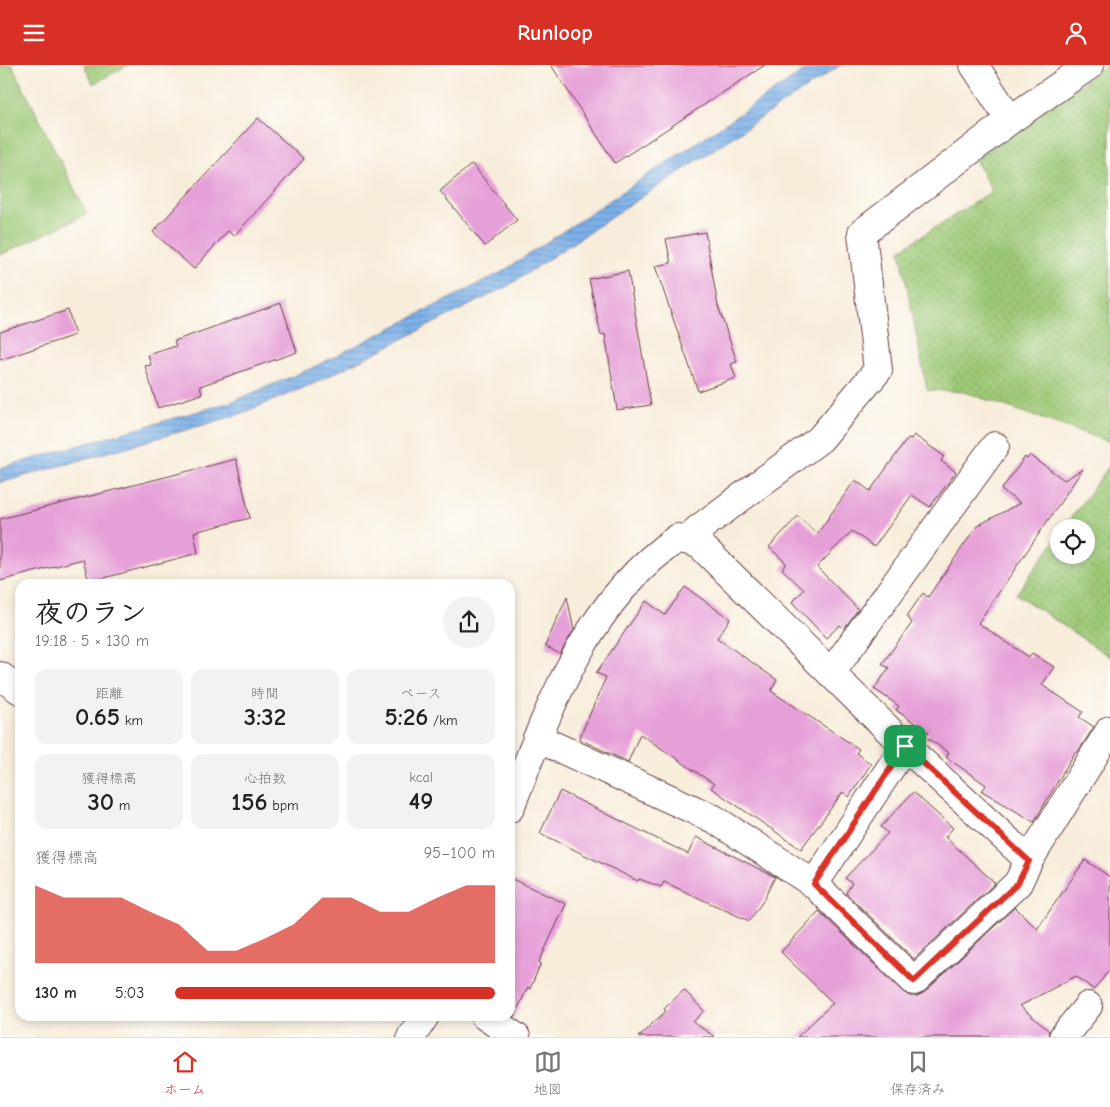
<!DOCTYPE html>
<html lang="ja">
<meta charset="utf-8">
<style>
body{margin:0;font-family:"Comic Neue","Klee One",sans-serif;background:#f2f2f2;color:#222;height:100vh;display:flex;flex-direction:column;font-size:19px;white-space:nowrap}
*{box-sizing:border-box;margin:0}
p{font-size:16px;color:#767676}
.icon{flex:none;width:28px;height:28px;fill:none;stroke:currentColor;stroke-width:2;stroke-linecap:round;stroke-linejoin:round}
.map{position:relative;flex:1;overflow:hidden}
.side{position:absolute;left:15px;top:514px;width:500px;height:442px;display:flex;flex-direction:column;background:#fff;border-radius:15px;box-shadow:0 2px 8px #0003}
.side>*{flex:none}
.fabs{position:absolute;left:1050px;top:454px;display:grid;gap:10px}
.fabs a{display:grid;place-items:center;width:45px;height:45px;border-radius:50%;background:#fff;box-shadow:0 2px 8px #0003;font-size:25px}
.pin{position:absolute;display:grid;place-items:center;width:42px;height:42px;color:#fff;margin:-21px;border-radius:10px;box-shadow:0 2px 8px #0006}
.round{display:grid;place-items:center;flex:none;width:52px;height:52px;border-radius:26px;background:#f2f2f2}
.summary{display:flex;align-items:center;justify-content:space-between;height:85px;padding:0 20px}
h1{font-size:28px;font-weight:700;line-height:38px}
.stats{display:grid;grid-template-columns:repeat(3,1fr);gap:8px;height:85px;padding:5px 20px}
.stats div{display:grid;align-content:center;border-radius:12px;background:#f2f2f2;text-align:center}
.stats b{font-size:25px;font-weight:700}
.stats small{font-size:14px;font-weight:400}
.stats p{font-size:14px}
.chart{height:140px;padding:10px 20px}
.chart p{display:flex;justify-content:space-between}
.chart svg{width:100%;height:90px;margin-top:5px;fill:#d93025;opacity:.7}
ul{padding:0 20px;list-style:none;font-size:16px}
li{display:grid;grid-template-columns:80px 60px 1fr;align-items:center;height:38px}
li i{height:12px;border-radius:6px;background:#d93025}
header{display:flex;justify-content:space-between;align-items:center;height:65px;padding:0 20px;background:#d93025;color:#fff;font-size:22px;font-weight:700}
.tabs{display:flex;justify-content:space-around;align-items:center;height:70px;border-top:1px solid #e0e0e0;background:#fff;font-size:14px;color:#767676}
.tabs a{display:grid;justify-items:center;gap:2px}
.tabs .on{color:#d93025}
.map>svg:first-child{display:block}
.grass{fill:url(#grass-dots);stroke:#737450}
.pitch{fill:#9cc876;stroke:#737450}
.water{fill:url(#water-rules);stroke:#62688a}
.building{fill:#e6a0d8}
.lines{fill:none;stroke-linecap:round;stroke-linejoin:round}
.minor-casing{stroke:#643e45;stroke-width:30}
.minor{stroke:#fff;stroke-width:28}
.route-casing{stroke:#fff;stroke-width:10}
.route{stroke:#d93025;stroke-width:6}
</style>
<header><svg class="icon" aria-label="menu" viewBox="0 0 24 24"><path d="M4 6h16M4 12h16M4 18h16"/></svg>Runloop<svg class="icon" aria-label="person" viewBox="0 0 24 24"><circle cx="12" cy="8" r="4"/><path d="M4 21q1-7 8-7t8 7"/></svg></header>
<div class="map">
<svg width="1110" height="972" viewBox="0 0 1110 972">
<defs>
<pattern id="grass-dots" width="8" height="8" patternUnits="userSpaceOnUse" patternTransform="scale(1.25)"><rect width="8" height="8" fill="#9cc876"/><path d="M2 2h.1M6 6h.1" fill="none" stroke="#88ab66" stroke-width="1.8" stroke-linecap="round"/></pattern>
<pattern id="water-rules" width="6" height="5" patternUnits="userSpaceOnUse" patternTransform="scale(1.25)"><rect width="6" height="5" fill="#7bb1ea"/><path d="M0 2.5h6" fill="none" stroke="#678fbe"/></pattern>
</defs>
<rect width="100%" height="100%" fill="#fdfcf7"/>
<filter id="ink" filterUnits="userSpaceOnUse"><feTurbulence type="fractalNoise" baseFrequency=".02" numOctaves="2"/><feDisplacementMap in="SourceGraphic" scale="10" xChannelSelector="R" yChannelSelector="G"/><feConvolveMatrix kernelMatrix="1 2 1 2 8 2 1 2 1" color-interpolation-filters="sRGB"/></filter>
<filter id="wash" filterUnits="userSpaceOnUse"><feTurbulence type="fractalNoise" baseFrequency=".0096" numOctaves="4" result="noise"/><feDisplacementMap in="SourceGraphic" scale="20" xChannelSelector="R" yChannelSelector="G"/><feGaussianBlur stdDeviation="1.12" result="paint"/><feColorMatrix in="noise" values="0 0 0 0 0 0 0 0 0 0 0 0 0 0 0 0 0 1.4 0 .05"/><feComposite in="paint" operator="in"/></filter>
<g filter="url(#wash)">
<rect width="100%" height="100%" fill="#f8eddb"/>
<g class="grass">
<polygon points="1107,0 1110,0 1110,377 964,327 927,325 900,185 992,126 975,94"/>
<polygon points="1110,400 1110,592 1016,529 1059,470 1059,490 1086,490 1086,462 1064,462"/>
</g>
<g class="pitch">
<polygon points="0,0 12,0 87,149 0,190"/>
<polygon points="84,0 128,0 93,19"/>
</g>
<polygon class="water" points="813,0 841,0 508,221 313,319 235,351 0,418 0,403 231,337 312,303 502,207"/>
<g id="blocks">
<g class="building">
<polygon points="551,0 765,0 615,98"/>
<polygon points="258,53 304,94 234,171 228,166 194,204 153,167"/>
<polygon points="472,99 517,155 485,181 440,126"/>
<polygon points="705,167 718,241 737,297 731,299 736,313 698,326 655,201 671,198 666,174"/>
<polygon points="628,206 651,340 617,345 605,269 601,270 589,214"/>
<polygon points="281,238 297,287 200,321 202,329 158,343 145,301 151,300 148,290 176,281 174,276"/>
<polygon points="68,245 75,270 0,295 0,267"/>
<polygon points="914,370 944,391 941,396 956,407 930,442 912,430 874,482 852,466 817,502 858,544 844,564 840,560 826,573 792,537 804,525 782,504 786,498 769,482 798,451 817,469 855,415 870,426 908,373 911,374"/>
<polygon points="1030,390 1064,415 1083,404 978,558 1029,592 1032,588 1054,602 1042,620 1083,647 1079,652 1094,662 1077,688 1075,687 1034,757 982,726 986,720 946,692 949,688 926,672 929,668 896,645 899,641 874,624 889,603 882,599 912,558 907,551 923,528 928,532 977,461 1020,438 1001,425 1025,392 1027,394"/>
<polygon points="236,394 250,453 194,467 198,488 89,517 83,494 0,516 0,454"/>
<polygon points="685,522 730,554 717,573 777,615 771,626 859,684 856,688 871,699 849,732 843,727 801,784 711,723 714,719 640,669 628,697 579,674 606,612 596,608 646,536 665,550"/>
<polygon points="567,532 574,565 560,589 545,581"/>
<polygon points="560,726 688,789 696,772 775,812 763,836 749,856 664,817 661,822 639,814 638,816 540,768"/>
<polygon points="913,727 953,763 945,772 995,818 914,894 846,828 852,818 845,813 888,768 881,762"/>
<polygon points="1085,795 1110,812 1110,904 1094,925 1076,911 1020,941 1049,966 1048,972 797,972 833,938 781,887 819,846 903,927 910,931 917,931 925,927 1015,842 1037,864"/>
<polygon points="510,813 566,839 539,897 541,898 530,924 528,922 514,952 510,949"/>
<polygon points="684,925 704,946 693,957 715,972 638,972 666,946 664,944"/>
</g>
</g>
</g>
<g filter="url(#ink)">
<use href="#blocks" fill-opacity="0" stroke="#643e45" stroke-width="1"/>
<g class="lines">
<g class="minor-casing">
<g id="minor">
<polyline points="974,0 1010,55"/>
<polyline points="699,479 697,465 820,374 878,305 862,168 1010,55 1090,0"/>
<polyline points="831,608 995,381"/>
<polyline points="0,611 20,625"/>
<path d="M510 743C548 645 587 535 678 473L699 479 905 681 1029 795 1018 818 914 916 814 819 714 754 537 673"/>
<polyline points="1029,795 1110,665"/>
<polyline points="814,819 905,681"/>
<polyline points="485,951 516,972"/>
<polyline points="411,972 425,951"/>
<polyline points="1063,972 1088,941"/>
</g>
</g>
<use href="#minor" class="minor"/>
</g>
</g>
<g class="lines" filter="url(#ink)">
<g class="route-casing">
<polygon id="route" points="905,681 1029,796 1018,818 914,916 814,819"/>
</g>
<use href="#route" class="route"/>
</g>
</svg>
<div class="fabs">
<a><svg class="icon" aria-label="locate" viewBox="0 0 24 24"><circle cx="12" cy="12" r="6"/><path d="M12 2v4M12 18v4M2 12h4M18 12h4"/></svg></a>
</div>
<div class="pin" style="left:905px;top:681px;background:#1e9e55"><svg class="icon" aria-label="arrive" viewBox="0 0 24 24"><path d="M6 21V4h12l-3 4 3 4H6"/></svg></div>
<section class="side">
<div class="summary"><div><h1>夜のラン</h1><p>19:18 · 5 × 130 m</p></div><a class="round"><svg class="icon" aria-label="share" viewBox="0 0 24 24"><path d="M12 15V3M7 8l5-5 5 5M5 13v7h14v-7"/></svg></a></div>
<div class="stats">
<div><p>距離</p><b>0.65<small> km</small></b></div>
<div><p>時間</p><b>3:32</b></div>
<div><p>ペース</p><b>5:26<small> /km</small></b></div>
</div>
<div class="stats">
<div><p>獲得標高</p><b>30<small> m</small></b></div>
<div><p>心拍数</p><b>156<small> bpm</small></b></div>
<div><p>kcal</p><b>49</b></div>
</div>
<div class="chart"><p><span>獲得標高</span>95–100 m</p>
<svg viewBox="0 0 160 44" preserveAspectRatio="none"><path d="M0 44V6L10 12L20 12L30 12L40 19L50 25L60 38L70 38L80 32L90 25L100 12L110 12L120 19L130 19L140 12L150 6L160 6V44z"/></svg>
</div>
<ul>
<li><b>130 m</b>5:03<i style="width:100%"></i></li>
</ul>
</section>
</div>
<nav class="tabs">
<a class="on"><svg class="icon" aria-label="home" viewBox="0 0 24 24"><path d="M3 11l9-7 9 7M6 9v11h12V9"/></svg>ホーム</a>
<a><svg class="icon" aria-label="map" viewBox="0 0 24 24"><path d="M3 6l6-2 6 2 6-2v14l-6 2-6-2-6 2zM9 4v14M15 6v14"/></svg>地図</a>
<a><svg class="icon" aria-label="saved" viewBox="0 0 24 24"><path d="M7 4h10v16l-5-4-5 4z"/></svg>保存済み</a>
</nav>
